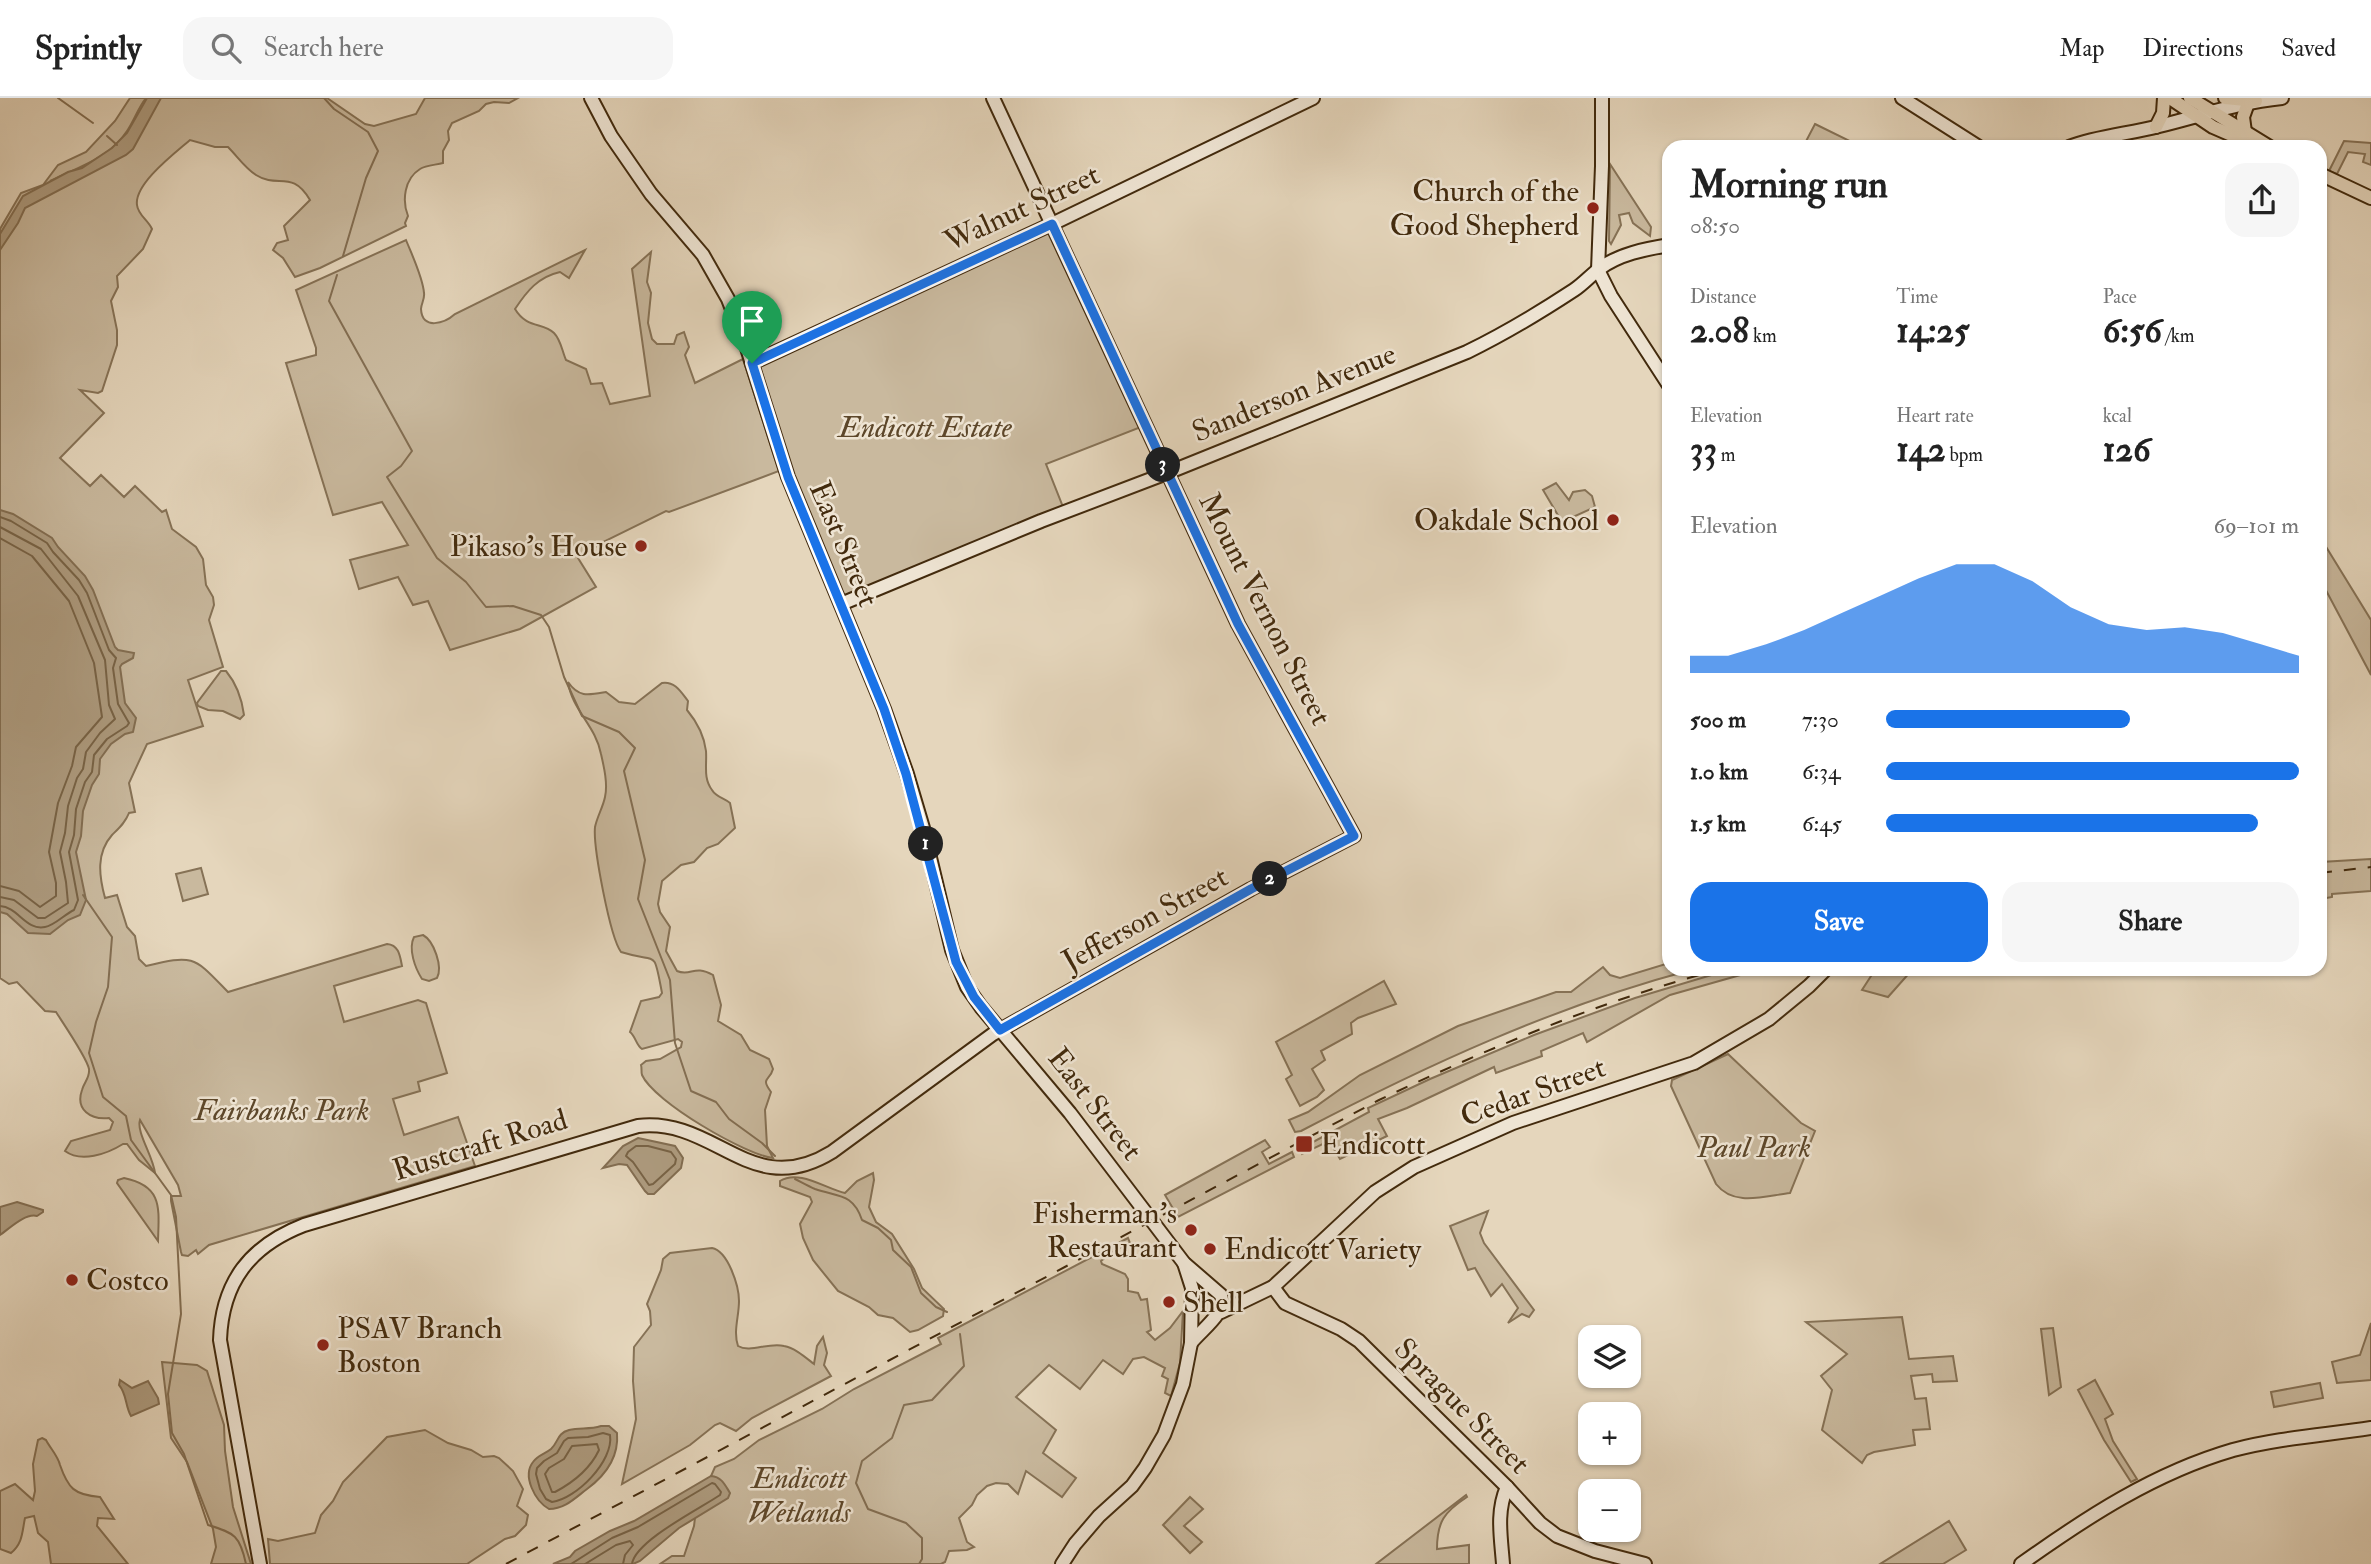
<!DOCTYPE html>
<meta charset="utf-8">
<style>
body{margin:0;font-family:"IM FELL Double Pica",serif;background:#f6f6f6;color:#222;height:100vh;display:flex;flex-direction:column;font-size:26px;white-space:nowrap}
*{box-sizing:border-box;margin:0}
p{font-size:23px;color:#767676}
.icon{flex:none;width:38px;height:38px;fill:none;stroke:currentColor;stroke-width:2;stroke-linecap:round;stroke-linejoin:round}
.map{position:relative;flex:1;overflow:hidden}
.side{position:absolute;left:1662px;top:42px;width:665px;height:836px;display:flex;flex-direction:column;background:#fff;border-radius:21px;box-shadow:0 2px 5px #0004}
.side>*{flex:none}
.controls{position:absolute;left:1578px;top:1227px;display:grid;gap:14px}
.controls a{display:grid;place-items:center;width:63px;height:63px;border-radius:14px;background:#fff;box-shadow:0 2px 5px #0004;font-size:35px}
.pin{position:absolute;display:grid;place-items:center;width:60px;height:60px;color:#fff;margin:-72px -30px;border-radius:50% 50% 50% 0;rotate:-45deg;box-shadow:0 0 7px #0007}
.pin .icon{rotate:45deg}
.km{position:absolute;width:35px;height:35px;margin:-18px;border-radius:50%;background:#222;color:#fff;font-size:19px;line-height:35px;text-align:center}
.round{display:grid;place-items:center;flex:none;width:74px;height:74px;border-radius:21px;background:#f6f6f6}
.head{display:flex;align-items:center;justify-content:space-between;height:119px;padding:0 28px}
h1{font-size:38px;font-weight:700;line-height:52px}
.metrics{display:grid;grid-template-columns:repeat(3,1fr);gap:10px;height:119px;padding:7px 28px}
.metrics div{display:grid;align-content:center}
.metrics b{font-size:35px;font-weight:700}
.metrics small{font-size:19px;font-weight:400}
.metrics p{font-size:19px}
.chart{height:196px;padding:14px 28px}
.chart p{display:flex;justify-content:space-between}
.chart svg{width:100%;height:126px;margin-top:7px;fill:#1a73e8;opacity:.7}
.cta{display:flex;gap:14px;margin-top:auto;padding:14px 28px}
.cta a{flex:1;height:80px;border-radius:21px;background:#1a73e8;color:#fff;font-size:28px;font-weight:700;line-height:80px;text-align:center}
.cta a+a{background:#f6f6f6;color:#222}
ul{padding:0 28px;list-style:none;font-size:23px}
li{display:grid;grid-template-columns:112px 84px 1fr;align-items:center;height:52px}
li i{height:18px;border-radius:9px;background:#1a73e8}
header{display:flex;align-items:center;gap:42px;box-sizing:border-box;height:98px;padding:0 35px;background:#fff;border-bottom:2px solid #e0e0e0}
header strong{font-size:33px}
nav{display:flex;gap:38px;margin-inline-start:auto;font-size:24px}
.search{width:490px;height:63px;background:#f6f6f6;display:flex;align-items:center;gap:18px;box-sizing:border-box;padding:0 24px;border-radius:21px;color:#767676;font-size:26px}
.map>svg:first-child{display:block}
.green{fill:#c9b99e;stroke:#867256;stroke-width:2}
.water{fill:#ae9c80;stroke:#836e52;stroke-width:2}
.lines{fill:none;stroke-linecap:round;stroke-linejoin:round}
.shore{stroke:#786346;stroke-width:2}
.stream{stroke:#836e52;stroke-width:2}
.secondary-casing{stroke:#422a0d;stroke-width:16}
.primary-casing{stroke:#422a0d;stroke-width:16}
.secondary{stroke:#eee4d3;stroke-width:12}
.primary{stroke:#e5d6bc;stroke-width:12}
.rail{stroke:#422a0d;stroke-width:2;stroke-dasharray:12 12;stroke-linecap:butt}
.route-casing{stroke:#fff;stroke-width:14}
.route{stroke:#1a73e8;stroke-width:9}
.poi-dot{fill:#8f2418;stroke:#eee4d3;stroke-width:2.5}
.labels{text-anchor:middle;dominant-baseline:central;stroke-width:5;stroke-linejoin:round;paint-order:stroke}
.poi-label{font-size:30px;fill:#422a0d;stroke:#eee4d3;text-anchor:start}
.street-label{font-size:30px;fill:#422a0d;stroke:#eee4d3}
.park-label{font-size:30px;font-style:italic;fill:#5d472a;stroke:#eee4d3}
</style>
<header>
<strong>Sprintly</strong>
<div class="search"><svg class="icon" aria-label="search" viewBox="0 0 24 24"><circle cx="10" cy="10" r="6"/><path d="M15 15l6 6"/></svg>Search here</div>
<nav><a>Map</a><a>Directions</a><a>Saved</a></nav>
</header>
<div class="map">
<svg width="2371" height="1466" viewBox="0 0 2371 1466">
<rect width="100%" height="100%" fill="#e5d6bc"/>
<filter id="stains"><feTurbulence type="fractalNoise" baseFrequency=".00286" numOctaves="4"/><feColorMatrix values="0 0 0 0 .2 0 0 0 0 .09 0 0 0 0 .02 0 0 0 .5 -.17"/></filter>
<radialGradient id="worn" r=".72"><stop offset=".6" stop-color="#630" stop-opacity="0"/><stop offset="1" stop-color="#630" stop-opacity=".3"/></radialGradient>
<g class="green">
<path d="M130 0H146C138 10 134 23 127 33 109 61 78 69 50 83L119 57 152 0H327L365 26 374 28 416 16 425 0H518L509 5 494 4 486 6 479 13 452 25 448 33 449 42 443 53V65C436 67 426 67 420 71 404 81 402 103 408 118L405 125 406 128 320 170 295 179 283 160 273 152 277 145 288 142 284 128 310 102C292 71 278 91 256 77 245 70 237 58 228 49H215L190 42C175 55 134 86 137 107 138 117 148 122 152 131L143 151 117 178 118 189 111 203 117 232V247L102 293 98 295 80 292 104 315 60 360 90 388 101 377 124 399 135 388 162 414 166 412 172 431 196 449 203 461 206 487 213 499 214 507 209 522 223 569 188 582 203 628 147 646 129 685 135 714 129 715C125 725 119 730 112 737 96 755 99 778 105 800L117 797 127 829 135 838 139 861 146 868C195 856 194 859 228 894L387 846C399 847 400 858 402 868L334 888 344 924 418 902 426 905 447 975 418 984 420 993 393 1001 404 1037 458 1019 475 1068 209 1147 198 1156 196 1152 188 1158 182 1157 181 1154 171 1103V1098H181L178 1087 140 1022C136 1034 153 1058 155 1075L139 1062 127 1046H123C107 1056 81 1065 65 1053L71 1043 110 1032 113 1024 109 1020C91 1022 75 1012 82 992 84 984 90 980 89 971 87 960 63 925 56 914L45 913 17 884 9 886 0 880V131L21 95 43 87 58 67 86 54 115 23Z"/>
<polygon points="1815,26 1858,47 1858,49 1803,49"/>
<polygon points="2344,43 2371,45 2371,67 2363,64 2365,56 2348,54 2337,76 2329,73"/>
<polygon points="1610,66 1651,129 1650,138 1633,125 1629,115 1619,117 1621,127 1611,146 1609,143"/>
<polygon points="1049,133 1141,329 1046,366 1063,409 847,498 842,495 795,385 760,269 762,266"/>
<path d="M406 142C412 157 423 180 424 195 425 201 421 206 421 211 422 233 445 225 455 216L585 152 569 180 560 174C538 179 527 193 515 211 527 231 543 224 554 235 561 242 562 253 566 262L586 271 591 286 602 285 610 306 650 298 632 171 651 154 647 184 651 195 648 225 652 241 657 246H674L677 237 684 234 689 249 685 257 695 285 743 261 779 373 669 414 666 413 603 444 578 460 596 489 520 531 450 552 428 503 413 507 398 479 359 491 350 462 408 447 382 404 333 417 286 265 316 257V250L296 192Z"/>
<polygon points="1556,385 1569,402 1573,394 1585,392 1592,398 1595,409 1562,424 1543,392"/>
<polygon points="2320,439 2371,522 2371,577 2321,483"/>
<path d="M221 573H226C236 585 242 602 244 617L240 621 223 613 208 612 198 608 197 605Z"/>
<path d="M568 584C579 600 589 597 606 594L619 604 635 606 662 585C675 583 681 594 688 603L687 612C697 624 704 637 706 653 707 667 703 680 712 692 716 699 724 700 730 705L735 730 718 746 707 750 694 764 681 767 662 783 658 806 660 814 670 829 666 853 677 873C691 879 694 866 713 877L721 907 718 923 741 937 750 952 769 961 773 971C770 983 760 979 771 994L765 1012 767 1048 773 1060C746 1057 654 1004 642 977 641 974 642 970 641 967L646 963 660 961 681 949 682 944 678 941 642 951C636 947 636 939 630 934L641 903 659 899 662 895C653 849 659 866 621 854 610 839 593 749 595 729 597 719 603 709 605 699 608 686 604 669 601 656 596 628 572 612 568 584Z"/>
<polygon points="2371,761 2371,793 2332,796 2332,799 2321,801 2321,764"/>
<polygon points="201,770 208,796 183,803 176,776"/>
<path d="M423 837C434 843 443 869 437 880L429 883 422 881C415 870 408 851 414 839Z"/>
<path d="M1669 865 1670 872H1691C1555 908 1425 968 1301 1033L1295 1034 1289 1022 1308 1014 1360 977 1458 928 1556 894H1571L1603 869 1610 877 1620 880Z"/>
<polygon points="1728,872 1758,872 1670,897 1587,944 1583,935 1541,953 1542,958 1496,975 1494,969 1407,1010 1378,1021 1387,1038 1340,1061 1329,1043 1302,1056 1300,1051 1369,1014 1368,1010 1430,981 1534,937 1635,900"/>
<polygon points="1869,872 1912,872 1888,899 1862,892 1873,875"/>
<polygon points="1384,883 1396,906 1358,920 1351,925 1352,936 1321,953 1325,962 1312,971 1324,992 1317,999 1300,1008 1286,981 1292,977 1276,944"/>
<path d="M1728 956 1801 1025 1815 1033 1790 1095C1764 1098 1734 1109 1716 1086L1671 988 1672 982Z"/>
<polygon points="1265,1042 1270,1049 1262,1054 1269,1066 1292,1054 1294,1059 1178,1119 1165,1097"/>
<path d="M873 1075 874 1082 869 1109 876 1124 892 1136 914 1171 922 1190 944 1211 943 1218 918 1232 910 1234 893 1220 878 1217 869 1209 838 1193 813 1162 803 1140 800 1126 812 1104 810 1099 780 1088V1083C799 1071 826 1091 845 1095L857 1083Z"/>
<path d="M124 1080C163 1088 159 1110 158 1143L117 1085 118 1082Z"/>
<polygon points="1488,1113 1480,1135 1484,1145 1534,1212 1529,1219 1522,1216 1508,1225 1518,1210 1502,1186 1491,1198 1475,1170 1468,1172 1450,1128"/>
<polygon points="1128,1140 1130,1145 1115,1152 1101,1163 1102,1166 1125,1176 1128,1181 1128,1193 1138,1195 1141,1202 1147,1201 1151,1232 1147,1234 1155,1242 1170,1230 1183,1213 1180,1265 1171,1298 1165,1295 1168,1281 1162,1278 1165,1270 1144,1259 1133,1261 1123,1276 1103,1262 1080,1291 1049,1267 1016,1299 1056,1332 1043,1355 1076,1380 1062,1399 1026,1373 1018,1396 1008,1386 996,1385 987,1388 977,1397 972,1407 959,1420 967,1444 974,1449 967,1452 949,1453 945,1464 941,1466 660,1466 672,1458 684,1458 694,1428 696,1412 715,1369 734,1361 759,1342 822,1311 854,1291 941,1246 938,1240"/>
<path d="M712 1150C728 1153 739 1188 739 1203 739 1219 733 1233 738 1248 750 1255 769 1244 784 1248 795 1250 805 1259 814 1266L817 1248 823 1239 827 1255 824 1267 831 1278 752 1320 736 1333 720 1325 715 1327 690 1347 622 1386 636 1321 633 1283 634 1249 651 1227 650 1213 647 1206 661 1172 663 1161 670 1155Z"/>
<polygon points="1902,1219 1909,1261 1953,1258 1957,1283 1933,1284 1932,1276 1911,1278 1915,1301 1926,1300 1930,1331 1913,1332 1915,1347 1874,1354 1867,1357 1862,1365 1822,1332 1832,1292 1821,1278 1847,1256 1806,1224"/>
<polygon points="2371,1225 2371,1282 2337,1285 2332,1264 2360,1257"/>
<polygon points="2053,1230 2061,1289 2049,1297 2041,1231"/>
<polygon points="162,1264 197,1267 207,1273 224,1327 225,1353 233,1409 251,1466 211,1466 216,1449 213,1431 187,1364 171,1340"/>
<polygon points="2095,1282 2113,1316 2105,1321 2113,1343 2137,1381 2131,1384 2104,1342 2078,1292"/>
<polygon points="2320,1285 2323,1300 2274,1309 2271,1294"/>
<polygon points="425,1332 448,1345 471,1352 483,1359 494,1358 499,1360 513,1373 523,1391 517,1408 528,1417 526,1427 515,1438 505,1441 467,1466 270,1466 268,1441 278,1443 315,1435 321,1417 333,1403 343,1384 387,1339"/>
<path d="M42 1340 46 1342C50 1350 58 1358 60 1367 68 1390 74 1397 100 1399L114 1421 98 1420 97 1428 128 1466H51L48 1444 38 1435 34 1418 25 1420C22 1434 23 1445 11 1455L0 1451V1393L15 1386 33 1402 35 1393 33 1366 38 1342Z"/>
<path d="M1466 1397 1467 1399C1444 1414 1437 1424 1437 1451L1469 1447V1466H1376Z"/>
<polygon points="1190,1399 1203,1411 1184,1428 1202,1444 1190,1455 1163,1427"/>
<polygon points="1949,1423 1966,1452 1943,1466 1880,1466"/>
</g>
<g class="water">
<polygon points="147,0 161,0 133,51 126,57 25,110 18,125 0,152 0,136 23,98 68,74 82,70 112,50 127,35"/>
<polygon points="0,412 13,416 52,440 58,449 85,478 93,492 115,549 118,552 134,555 133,560 122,566 120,569 125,605 136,620 133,634 125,636 111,646 100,661 99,676 92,687 83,713 81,738 76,754 86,802 80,817 68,822 50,836 28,835 7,816 0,814"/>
<polygon points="638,1040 675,1048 683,1060 681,1070 654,1096 648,1096 645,1093 627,1067 619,1066 603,1070 623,1048"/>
<path d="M17 1104 43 1112V1114L37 1118C25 1115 10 1130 0 1137V1109Z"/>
<path d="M120 1282 132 1290 148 1283 158 1300 159 1306 131 1318C125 1308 127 1296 119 1287Z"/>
<path d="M601 1328H609L617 1335C619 1359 606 1377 587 1391 575 1400 565 1411 549 1411 535 1403 522 1378 533 1364 538 1357 545 1356 551 1351 558 1345 557 1335 569 1332 580 1329 589 1332 601 1328Z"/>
<path d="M711 1378C722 1379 725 1387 730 1395L728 1400 679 1430 640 1463 633 1466H553L570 1459 575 1453 610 1433 634 1423Z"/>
</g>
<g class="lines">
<g class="shore">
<path d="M0 419 11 423 47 445 53 454 79 482 87 495 109 552 116 560 113 570 118 606 129 625 127 628 107 641 94 657 92 674 85 684 76 711 74 737 69 754 78 802 74 812C65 816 54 828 45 829 26 833 18 809 0 808"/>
<polyline points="0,429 41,451 78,498 105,562 109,607 115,621 100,635 86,654 83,671 77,680 68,708 65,735 60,754 66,784 68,805 45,820 38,820 14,802 0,799"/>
<polyline points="0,440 32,458 69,503 94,565 102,619 76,649 72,668 58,705 49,754 56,785 56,798 40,809 19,793 0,788"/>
<polygon points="636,1048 648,1048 671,1054 676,1061 675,1066 653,1086 649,1087 633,1064 626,1058 628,1054"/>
<path d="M603 1335 610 1337C614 1363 576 1401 552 1404L546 1401 540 1391 536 1376 537 1370 544 1363 557 1355 564 1343 568 1340 588 1339Z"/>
<path d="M597 1346 599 1352C590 1371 574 1384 555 1394H552L545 1376 549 1370 564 1361 572 1348Z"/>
<path d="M571 1466 612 1440 638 1429 712 1385 715 1386 721 1394 720 1397C701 1410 635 1443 632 1466"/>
<polyline points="585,1466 616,1447 630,1443 633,1447 625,1457 623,1466"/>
</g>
<g class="stream">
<polyline points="58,0 93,25"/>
<polyline points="324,0 334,11 368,34 378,53 366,80 343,158"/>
<polyline points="107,38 117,47"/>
<polyline points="337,177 329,203 412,353 401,368 387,379 437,460 466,484 486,509 513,508 541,517 549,529 564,579 582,618 619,634 635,650 624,673 645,762 638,801 670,882 675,945 691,993 716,1004 729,1021 762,1045 775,1058"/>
<path d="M83 797 112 839 108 889 96 924 89 955 103 999 126 1018 131 1042 171 1097 176 1119 181 1216 168 1296 172 1335 184 1356 208 1427C235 1435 240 1438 246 1466"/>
<path d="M795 1081C801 1084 808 1088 815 1091 838 1099 853 1095 862 1122L878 1130 891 1142 893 1152 911 1169 921 1195 936 1209 947 1214"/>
<polyline points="919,1466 922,1461 922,1440 906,1425 868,1411 856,1385 862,1363 892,1340 904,1307 932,1302 964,1268 960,1236"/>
</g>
<g class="secondary-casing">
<g id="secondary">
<path d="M591 0 611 38 651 96 703 157 728 201 746 247 788 379 884 611 907 676 923 730 952 852 967 889 981 909 1070 1015 1184 1165 1221 1197C1227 1215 1202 1231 1191 1245"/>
<polyline points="1602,0 1602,68 1598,172 1611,198 1670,289"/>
<polyline points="1902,0 1979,49"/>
<path d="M2069 49C2098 38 2129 36 2159 28 2200 18 2240 4 2282 0"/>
<polyline points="752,265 1052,126 1313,0"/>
<path d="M841 506 1041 423 1167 375 1467 254C1504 236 1539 215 1574 192 1583 186 1590 178 1599 171 1619 156 1645 151 1670 147"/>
<polyline points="1273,1189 1285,1205 1341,1231 1359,1243 1507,1389 1540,1425 1557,1438 1595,1453 1645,1466"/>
<polyline points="1221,1214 1273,1189 1375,1094 1414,1069 1513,1025 1694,965 1769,921 1809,888 1825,872"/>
<path d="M260 1466 220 1242C222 1184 250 1148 304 1127L638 1028C716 1019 751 1104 832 1054L993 936 1251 791 1354 738 1238 526 993 0"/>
<polyline points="1062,1466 1075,1446 1099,1418 1132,1388 1145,1370 1164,1337 1183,1286 1191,1245 1192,1190 1184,1165"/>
<path d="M1503 1466C1501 1439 1496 1414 1507 1389"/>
<path d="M2021 1466C2087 1419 2154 1375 2233 1352 2278 1340 2325 1337 2371 1330"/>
</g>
</g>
<g class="primary-casing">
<g id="primary">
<polyline points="2170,0 2213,29 2259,49"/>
<polyline points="2190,0 2270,49"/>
<polyline points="2225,0 2256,3"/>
<polyline points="2156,29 2163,15 2164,0"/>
<polyline points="2245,34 2243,19 2248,5"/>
<polyline points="2320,76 2371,100"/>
</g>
</g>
<use href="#secondary" class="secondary"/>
<use href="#primary" class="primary"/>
<g class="rail">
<polyline points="2320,775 2371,769"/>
<path d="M506 1466 1379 1002C1489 950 1600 903 1718 872"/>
</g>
</g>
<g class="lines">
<g class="route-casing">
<polygon id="route" points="1052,126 1238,526 1354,738 1251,791 1000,932 974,899 956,864 906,676 884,611 788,379 752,265"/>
</g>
<use href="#route" class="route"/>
</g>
<g class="poi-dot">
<circle cx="1593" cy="110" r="7"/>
<circle cx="1613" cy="422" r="7"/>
<circle cx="641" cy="448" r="7"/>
<rect x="1295" y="1037" width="18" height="18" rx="3.5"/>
<circle cx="1191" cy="1132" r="7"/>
<circle cx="1210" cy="1151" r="7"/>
<circle cx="72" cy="1182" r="7"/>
<circle cx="1169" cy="1204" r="7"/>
<circle cx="323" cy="1247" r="7"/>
</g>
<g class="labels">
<g class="poi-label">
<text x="1579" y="93" text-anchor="end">Church of the<tspan x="1579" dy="34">Good Shepherd</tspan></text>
<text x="1599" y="422" text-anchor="end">Oakdale School</text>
<text x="627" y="448" text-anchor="end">Pikaso's House</text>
<text x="1320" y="1046">Endicott</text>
<text x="1177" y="1115" text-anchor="end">Fisherman's<tspan x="1177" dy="34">Restaurant</tspan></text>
<text x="1224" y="1151">Endicott Variety</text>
<text x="86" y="1182">Costco</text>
<text x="1183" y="1204">Shell</text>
<text x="337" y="1230">PSAV Branch<tspan x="337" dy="34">Boston</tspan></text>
</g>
<g class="street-label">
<text transform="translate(1022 110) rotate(-25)">Walnut Street</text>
<text transform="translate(1294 295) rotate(-22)">Sanderson Avenue</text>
<text transform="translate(844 446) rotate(67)">East Street</text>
<text transform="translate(1265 511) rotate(63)">Mount Vernon Street</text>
<text transform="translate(1145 821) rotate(-29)">Jefferson Street</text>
<text transform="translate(1533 994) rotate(-20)">Cedar Street</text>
<text transform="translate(1095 1006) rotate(52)">East Street</text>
<text transform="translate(480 1047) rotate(-17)">Rustcraft Road</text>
<text transform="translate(1462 1308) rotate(45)">Sprague Street</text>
</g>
<g class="park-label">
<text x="925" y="329">Endicott Estate</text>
<text x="282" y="1012">Fairbanks Park</text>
<text x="1754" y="1049">Paul Park</text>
<text x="799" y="1380">Endicott<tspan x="799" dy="34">Wetlands</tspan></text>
</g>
</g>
<rect width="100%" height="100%" filter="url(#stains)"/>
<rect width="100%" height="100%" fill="url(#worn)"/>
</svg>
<div class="controls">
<a><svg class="icon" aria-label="layers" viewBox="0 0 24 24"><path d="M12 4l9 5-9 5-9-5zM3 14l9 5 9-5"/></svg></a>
<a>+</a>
<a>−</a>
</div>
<div class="pin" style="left:752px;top:265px;background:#1e9e55"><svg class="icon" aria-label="arrive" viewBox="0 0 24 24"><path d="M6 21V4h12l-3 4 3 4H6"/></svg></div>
<b class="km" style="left:926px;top:746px">1</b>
<b class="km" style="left:1270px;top:781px">2</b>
<b class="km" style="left:1163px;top:367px">3</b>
<section class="side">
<div class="head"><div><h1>Morning run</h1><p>08:50</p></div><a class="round"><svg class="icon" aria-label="share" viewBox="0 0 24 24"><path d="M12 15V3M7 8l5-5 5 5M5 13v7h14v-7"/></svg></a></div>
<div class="metrics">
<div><p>Distance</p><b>2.08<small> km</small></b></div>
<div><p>Time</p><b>14:25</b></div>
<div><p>Pace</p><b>6:56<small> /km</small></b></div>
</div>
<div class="metrics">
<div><p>Elevation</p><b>33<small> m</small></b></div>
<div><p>Heart rate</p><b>142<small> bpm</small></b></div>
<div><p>kcal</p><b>126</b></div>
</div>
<div class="chart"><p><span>Elevation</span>69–101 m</p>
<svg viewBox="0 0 160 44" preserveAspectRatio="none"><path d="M0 44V38L10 38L20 34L30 29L40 23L50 17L60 11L70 6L80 6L90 12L100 21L110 27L120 29L130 28L140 30L150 34L160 38V44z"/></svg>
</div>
<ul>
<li><b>500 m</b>7:30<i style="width:59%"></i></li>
<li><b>1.0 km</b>6:34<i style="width:100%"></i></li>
<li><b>1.5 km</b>6:45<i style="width:90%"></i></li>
</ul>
<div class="cta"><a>Save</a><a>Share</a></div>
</section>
</div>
